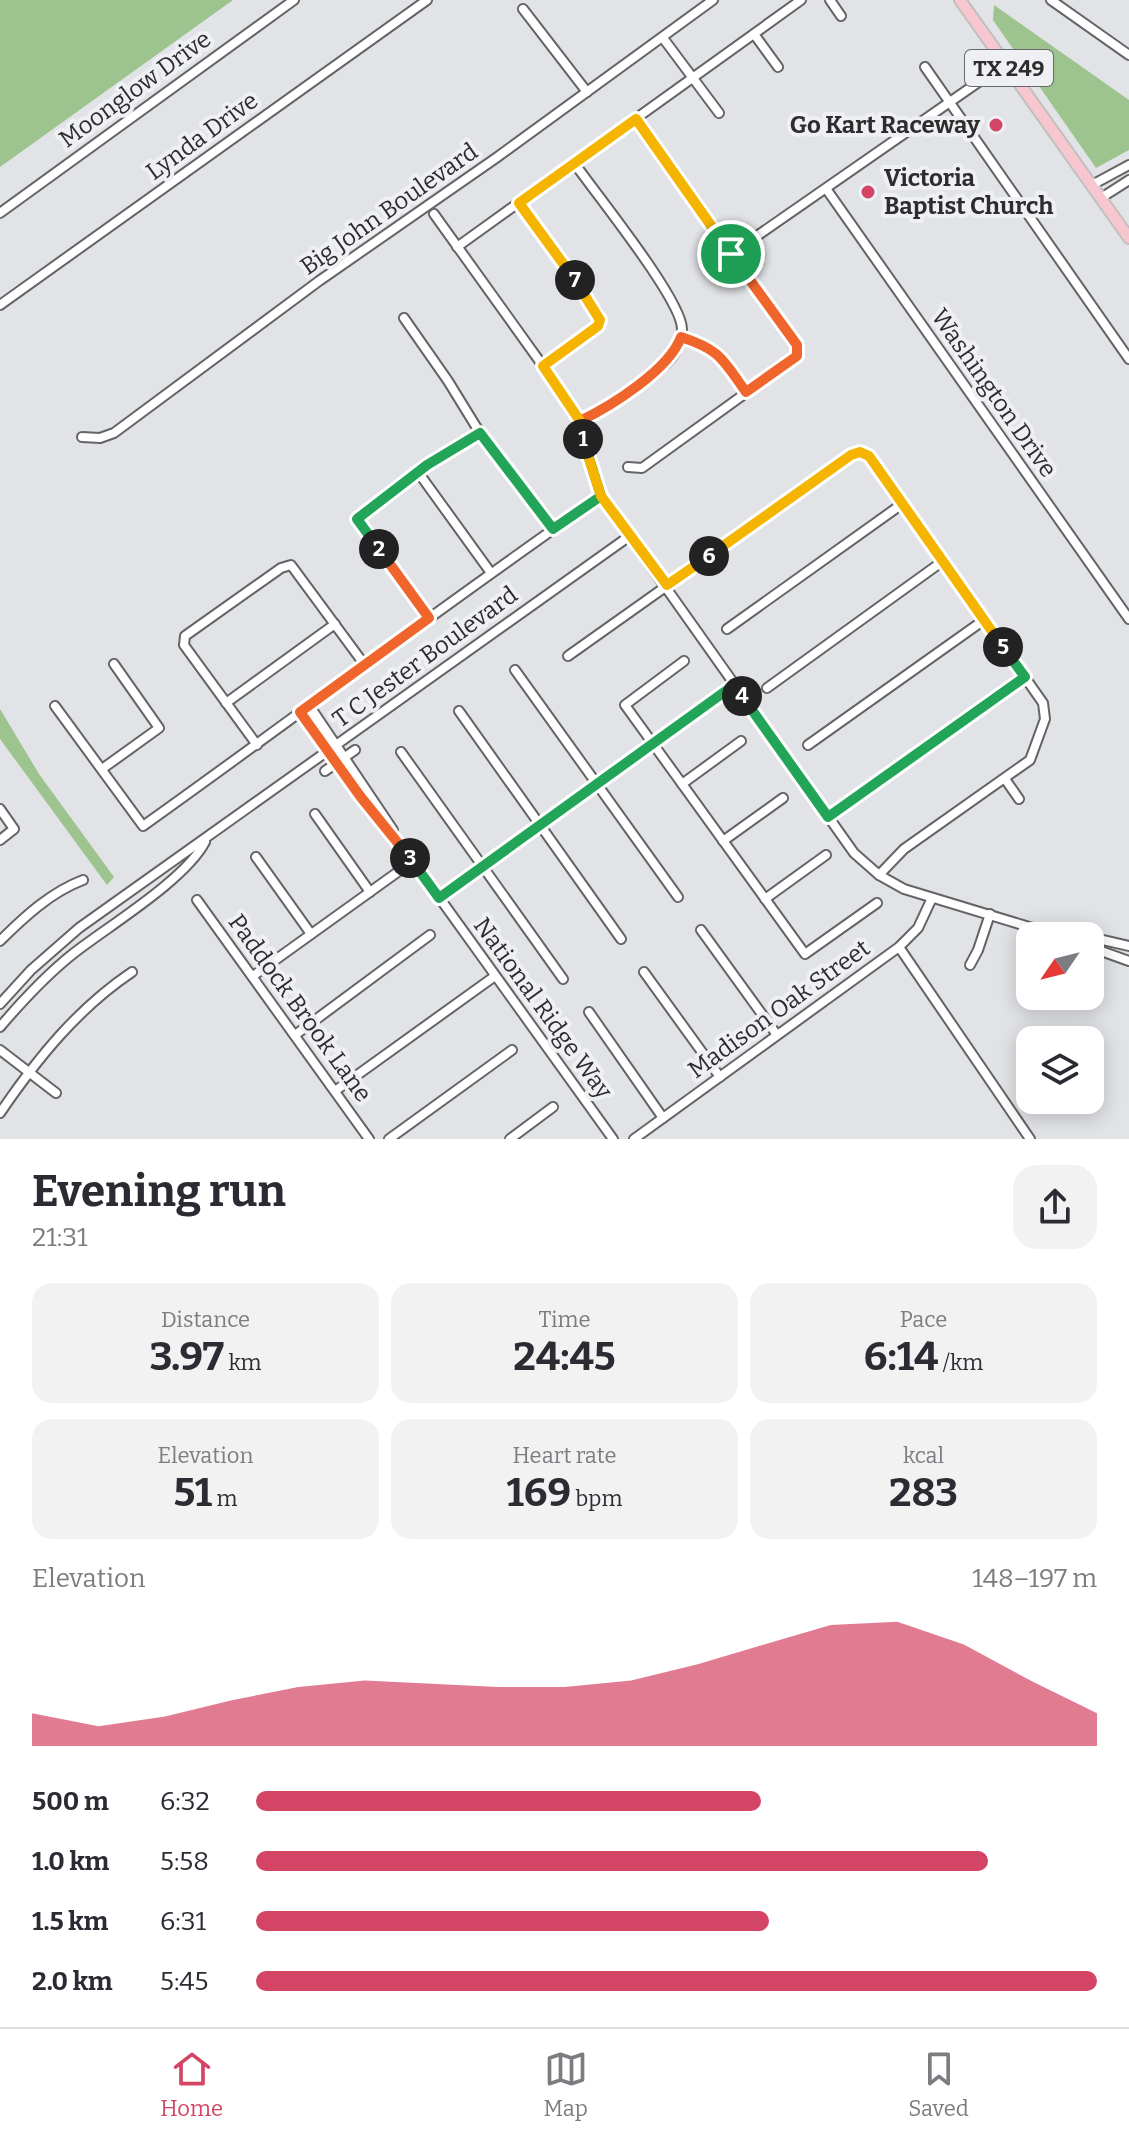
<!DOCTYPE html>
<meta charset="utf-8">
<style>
body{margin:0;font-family:Bitter,serif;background:#f2f2f3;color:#2b2b33;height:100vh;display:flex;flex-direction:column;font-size:30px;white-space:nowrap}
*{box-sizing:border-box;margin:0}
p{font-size:26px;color:#7c7c81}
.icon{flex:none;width:44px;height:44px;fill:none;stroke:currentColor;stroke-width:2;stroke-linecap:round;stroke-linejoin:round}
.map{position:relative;height:1139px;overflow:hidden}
.drawer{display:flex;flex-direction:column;background:#fff;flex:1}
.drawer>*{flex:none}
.needle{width:52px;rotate:235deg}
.controls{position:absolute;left:1016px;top:922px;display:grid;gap:16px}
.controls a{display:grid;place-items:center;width:88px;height:88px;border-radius:16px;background:#fff;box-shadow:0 4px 20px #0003;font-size:40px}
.pin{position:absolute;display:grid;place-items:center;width:68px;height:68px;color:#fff;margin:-34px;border:4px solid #fff;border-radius:50%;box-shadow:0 2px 8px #0007}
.km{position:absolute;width:40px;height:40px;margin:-20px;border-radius:50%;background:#222;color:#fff;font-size:22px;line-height:40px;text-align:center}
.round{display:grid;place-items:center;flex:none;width:84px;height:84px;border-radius:24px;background:#f2f2f3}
.overview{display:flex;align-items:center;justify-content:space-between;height:136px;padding:0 32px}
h1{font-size:44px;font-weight:700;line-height:60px}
.figures{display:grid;grid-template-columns:repeat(3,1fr);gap:12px;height:136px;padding:8px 32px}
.figures div{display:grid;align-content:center;border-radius:20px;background:#f2f2f3;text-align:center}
.figures b{font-size:40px;font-weight:700}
.figures small{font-size:22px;font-weight:400}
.figures p{font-size:22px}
.chart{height:224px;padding:16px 32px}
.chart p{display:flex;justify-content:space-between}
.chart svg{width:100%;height:144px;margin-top:8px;fill:#d34465;opacity:.7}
ul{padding:0 32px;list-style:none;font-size:26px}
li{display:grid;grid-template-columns:128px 96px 1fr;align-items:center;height:60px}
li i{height:20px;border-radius:10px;background:#d34465}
.dock{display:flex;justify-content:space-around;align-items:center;height:112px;border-top:2px solid #e1e1e2;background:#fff;font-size:22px;color:#7c7c81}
.dock a{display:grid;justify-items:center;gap:4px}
.dock .active{color:#d34465}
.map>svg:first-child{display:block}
.green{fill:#9dc48e}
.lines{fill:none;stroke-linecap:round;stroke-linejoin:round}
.minor-casing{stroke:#636466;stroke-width:12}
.major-casing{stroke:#c0c0c0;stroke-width:14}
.minor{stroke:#fff;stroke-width:8}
.major{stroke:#f7c6ce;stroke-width:10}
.split-1-casing{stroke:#fff;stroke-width:16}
.split-2-casing{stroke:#fff;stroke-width:16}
.split-3-casing{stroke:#fff;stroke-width:16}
.split-4-casing{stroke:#fff;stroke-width:16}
.split-5-casing{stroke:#fff;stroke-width:16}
.split-6-casing{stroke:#fff;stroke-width:16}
.split-7-casing{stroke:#fff;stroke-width:16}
.split-8-casing{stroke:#fff;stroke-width:16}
.split-1{stroke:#f0652b;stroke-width:10}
.split-2{stroke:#22a559;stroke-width:10}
.split-3{stroke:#f0652b;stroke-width:10}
.split-4{stroke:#22a559;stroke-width:10}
.split-5{stroke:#22a559;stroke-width:10}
.split-6{stroke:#f5b400;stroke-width:10}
.split-7{stroke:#f5b400;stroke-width:10}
.split-8{stroke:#f5b400;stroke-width:10}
.poi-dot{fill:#d34465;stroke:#eff0f3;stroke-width:3}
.labels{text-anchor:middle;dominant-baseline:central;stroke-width:8;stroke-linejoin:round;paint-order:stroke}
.shield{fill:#eff0f3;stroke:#676869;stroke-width:2}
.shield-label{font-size:22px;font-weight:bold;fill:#2d2d2e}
.street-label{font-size:24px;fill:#2d2d2e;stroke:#eff0f3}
.poi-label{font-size:24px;font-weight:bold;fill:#2d2d2e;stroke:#eff0f3;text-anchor:end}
</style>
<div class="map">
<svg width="1129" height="1139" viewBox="0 0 1129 1139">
<rect width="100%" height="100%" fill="#e2e3e6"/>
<g class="green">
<polygon points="0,0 233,0 0,167"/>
<polygon points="994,5 1129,100 1129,150 1096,168 993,20"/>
<polygon points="0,709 39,774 114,877 107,885 0,739"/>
</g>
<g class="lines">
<g class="minor-casing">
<g id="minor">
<polyline points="830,0 841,16"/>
<polyline points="1051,0 1129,55"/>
<polyline points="523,9 587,92"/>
<polyline points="754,34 778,67"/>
<polyline points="663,38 719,113"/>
<polyline points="925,67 1129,359"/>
<path d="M575 164C596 194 682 300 682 329 682 338 677 351 671 358 655 377 603 410 580 421"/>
<polyline points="1092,185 1129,165"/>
<polyline points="827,190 1129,619"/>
<polyline points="1101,198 1129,180"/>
<polyline points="519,203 598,313 600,320 598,326 543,366"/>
<polyline points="0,213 294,0"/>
<polyline points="434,214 543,366 580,421 582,437 601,496 854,853 879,875 904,889 1059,936"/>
<polyline points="457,247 801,0"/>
<polyline points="731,254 1006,63"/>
<polyline points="0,305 427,0"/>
<polyline points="404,318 448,381 480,433 553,529"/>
<path d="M681 337C721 350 723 360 746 392"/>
<polyline points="82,437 100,438 114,433 319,281 496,158 713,0"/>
<polyline points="628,467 642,468 797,356 797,345 636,119"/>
<polyline points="418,472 491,573"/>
<polyline points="429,618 357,519 427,465 480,433"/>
<polyline points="727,629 902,504"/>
<polyline points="568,656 851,455 860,452 869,456 1043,703 1045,719 1030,760 904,849 879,875"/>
<polyline points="684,661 625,705 805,954 877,903"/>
<polyline points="515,670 678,897"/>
<polyline points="767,688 943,561"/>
<polyline points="226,703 335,624"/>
<polyline points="309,705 393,830"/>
<path d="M55 706 143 826C296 717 446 603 601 496"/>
<polyline points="459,711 621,939"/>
<polyline points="300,712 360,796 413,861 613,1139"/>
<polyline points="257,745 184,645 185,636 281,568 291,565 364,664"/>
<polyline points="808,745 984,620"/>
<polyline points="401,752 563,979"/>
<polyline points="102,769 159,728 114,664"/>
<polyline points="325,771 355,750"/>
<polyline points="1005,779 1019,799"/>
<polyline points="682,784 741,741"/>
<polyline points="0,809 14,829 0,840"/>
<polyline points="315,814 370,892"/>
<polyline points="828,817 1025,677"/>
<polyline points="723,841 783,798"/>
<polyline points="256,857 311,934"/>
<polyline points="439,898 734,685"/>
<polyline points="765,899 826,855"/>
<polyline points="197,900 369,1139"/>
<polyline points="701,930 777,1035"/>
<polyline points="1053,930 1084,936"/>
<polyline points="1090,937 1129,946"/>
<path d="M0 941C24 917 51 892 83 880"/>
<polyline points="899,947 1030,1139"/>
<polyline points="1090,947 1129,961"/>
<polyline points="970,965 978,950 990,914"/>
<polyline points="644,972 720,1077"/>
<polyline points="253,976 413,861"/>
<polyline points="0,1004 31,970 79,928 631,535"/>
<polyline points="589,1012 663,1118"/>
<path d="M0 1027C23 1000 46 975 74 953 110 925 185 880 205 842"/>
<polyline points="295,1035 430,935"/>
<polyline points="0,1050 56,1093"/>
<polyline points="335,1091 495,976"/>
<path d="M0 1113C37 1059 77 1009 132 972"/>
<polyline points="389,1139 512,1050"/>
<polyline points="510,1139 553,1107"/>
<polyline points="634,1139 899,947 918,928 932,898"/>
</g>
</g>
<g class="major-casing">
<polyline id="major" points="960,0 1129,238"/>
</g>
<use href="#minor" class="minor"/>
<use href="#major" class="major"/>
</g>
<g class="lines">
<g class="split-1-casing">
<path id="split-1" d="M583 439 580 421C611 406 669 370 681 337 721 350 723 360 746 392L797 356V345L731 254"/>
</g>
<g class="split-2-casing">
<polyline id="split-2" points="379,549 357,519 427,465 480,433 553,529 601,496 583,439"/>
</g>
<g class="split-3-casing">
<polyline id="split-3" points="379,549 429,618 300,712 360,796 410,858"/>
</g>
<g class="split-4-casing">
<polyline id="split-4" points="410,858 439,898 734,685 742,696"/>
</g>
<g class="split-5-casing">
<polyline id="split-5" points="742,696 828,817 1025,677 1003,647"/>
</g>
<g class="split-6-casing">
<polyline id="split-6" points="709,556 851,455 860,452 869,456 1003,647"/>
</g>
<g class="split-7-casing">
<polyline id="split-7" points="575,280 600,320 598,326 543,366 580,421 582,437 601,496 667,585 709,556"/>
</g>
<g class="split-8-casing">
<polyline id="split-8" points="575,280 519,203 636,119 731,254"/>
</g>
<use href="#split-1" class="split-1"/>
<use href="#split-2" class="split-2"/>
<use href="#split-3" class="split-3"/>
<use href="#split-4" class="split-4"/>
<use href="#split-5" class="split-5"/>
<use href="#split-6" class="split-6"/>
<use href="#split-7" class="split-7"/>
<use href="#split-8" class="split-8"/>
</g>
<g class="poi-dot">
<circle cx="996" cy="125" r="8"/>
<circle cx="868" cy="192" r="8"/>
</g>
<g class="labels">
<rect class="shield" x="965" y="50" width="88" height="36" rx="6"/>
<g class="shield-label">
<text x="1009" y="68">TX 249</text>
</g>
<g class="street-label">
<text transform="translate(135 89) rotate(-36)">Moonglow Drive</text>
<text transform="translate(202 136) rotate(-36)">Lynda Drive</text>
<text transform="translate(389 209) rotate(-35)">Big John Boulevard</text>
<text transform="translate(994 393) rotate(55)">Washington Drive</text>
<text transform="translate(425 657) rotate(-36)">T C Jester Boulevard</text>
<text transform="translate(300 1008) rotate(54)">Paddock Brook Lane</text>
<text transform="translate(543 1008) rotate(54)">National Ridge Way</text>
<text transform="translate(779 1009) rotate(-36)">Madison Oak Street</text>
</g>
<g class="poi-label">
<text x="980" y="125">Go Kart Raceway</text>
<text x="884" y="178" text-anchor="start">Victoria<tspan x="884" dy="28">Baptist Church</tspan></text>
</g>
</g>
</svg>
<div class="controls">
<a><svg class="needle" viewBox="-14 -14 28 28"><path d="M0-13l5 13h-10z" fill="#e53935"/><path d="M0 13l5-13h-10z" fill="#7c7c81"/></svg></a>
<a><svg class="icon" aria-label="layers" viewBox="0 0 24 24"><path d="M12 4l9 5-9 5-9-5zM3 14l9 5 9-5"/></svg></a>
</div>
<div class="pin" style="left:731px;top:254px;background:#1e9e55"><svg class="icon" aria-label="arrive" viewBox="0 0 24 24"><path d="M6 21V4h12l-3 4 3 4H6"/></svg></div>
<b class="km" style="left:583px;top:439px">1</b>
<b class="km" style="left:379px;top:549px">2</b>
<b class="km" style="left:410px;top:858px">3</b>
<b class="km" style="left:742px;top:696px">4</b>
<b class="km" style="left:1003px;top:647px">5</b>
<b class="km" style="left:709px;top:556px">6</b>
<b class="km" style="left:575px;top:280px">7</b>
</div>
<section class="drawer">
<div class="overview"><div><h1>Evening run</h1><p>21:31</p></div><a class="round"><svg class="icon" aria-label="share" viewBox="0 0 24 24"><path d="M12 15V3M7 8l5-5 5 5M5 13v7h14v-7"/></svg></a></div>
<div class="figures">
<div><p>Distance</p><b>3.97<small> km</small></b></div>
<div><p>Time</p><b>24:45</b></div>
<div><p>Pace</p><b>6:14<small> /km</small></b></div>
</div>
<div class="figures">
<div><p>Elevation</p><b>51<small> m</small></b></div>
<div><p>Heart rate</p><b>169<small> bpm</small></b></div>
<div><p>kcal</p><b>283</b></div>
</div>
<div class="chart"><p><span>Elevation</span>148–197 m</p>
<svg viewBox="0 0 160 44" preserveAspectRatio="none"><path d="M0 44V34L10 38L20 35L30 30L40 26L50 24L60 25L70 26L80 26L90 24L100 19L110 13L120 7L130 6L140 13L150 24L160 34V44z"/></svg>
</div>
<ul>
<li><b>500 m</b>6:32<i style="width:60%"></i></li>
<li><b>1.0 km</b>5:58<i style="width:87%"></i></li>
<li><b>1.5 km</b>6:31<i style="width:61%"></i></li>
<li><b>2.0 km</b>5:45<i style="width:100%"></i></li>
</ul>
</section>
<nav class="dock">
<a class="active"><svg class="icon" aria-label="home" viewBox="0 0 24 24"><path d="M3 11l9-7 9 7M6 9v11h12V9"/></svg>Home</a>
<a><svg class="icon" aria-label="map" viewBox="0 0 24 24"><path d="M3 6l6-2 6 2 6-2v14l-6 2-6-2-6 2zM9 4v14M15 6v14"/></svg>Map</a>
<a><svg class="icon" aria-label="saved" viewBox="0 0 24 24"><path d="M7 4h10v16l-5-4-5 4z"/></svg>Saved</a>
</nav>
